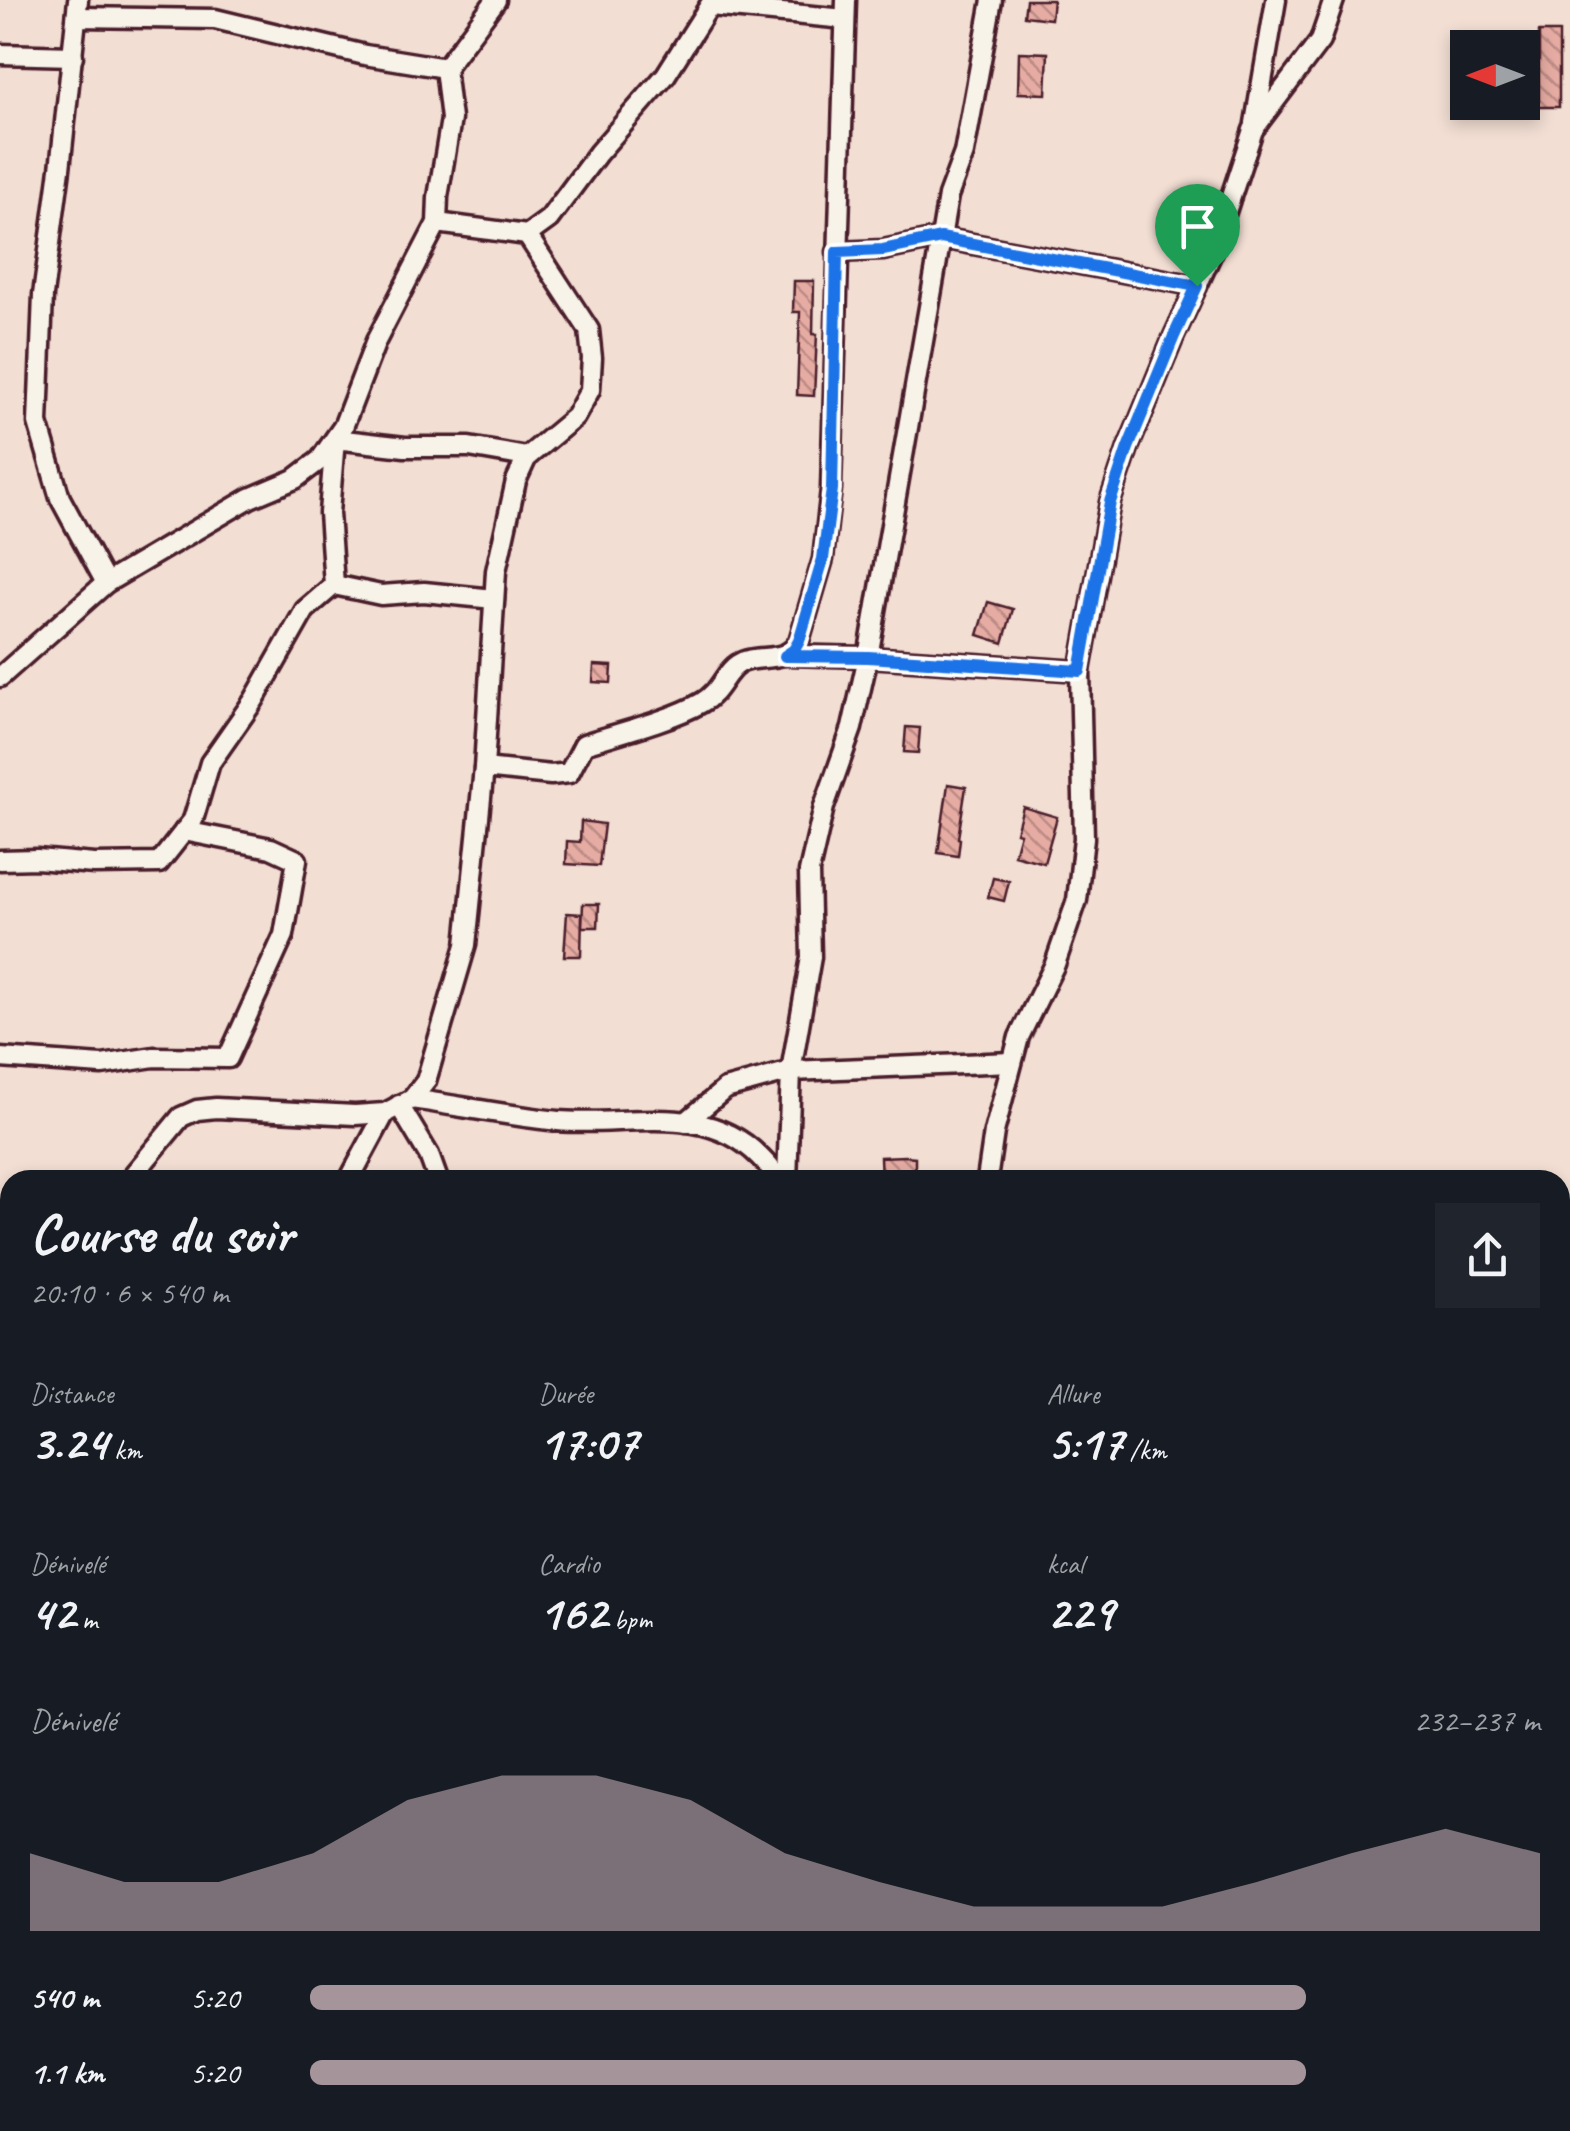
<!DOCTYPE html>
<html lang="fr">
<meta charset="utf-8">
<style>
body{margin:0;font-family:Caveat,sans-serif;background:#20242c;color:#f1f3f6;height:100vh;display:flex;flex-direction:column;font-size:38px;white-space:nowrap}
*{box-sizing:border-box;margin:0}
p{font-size:32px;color:#9ea1a6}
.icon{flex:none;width:55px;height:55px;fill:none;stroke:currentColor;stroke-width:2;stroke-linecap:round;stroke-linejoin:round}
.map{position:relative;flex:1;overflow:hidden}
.side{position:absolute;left:0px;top:1170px;width:1570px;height:962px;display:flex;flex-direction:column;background:#171b24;border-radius:30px 30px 0 0;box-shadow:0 5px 15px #0003}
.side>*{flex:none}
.needle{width:65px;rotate:270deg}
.buttons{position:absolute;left:1450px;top:30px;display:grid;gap:20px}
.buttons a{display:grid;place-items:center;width:90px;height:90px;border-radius:0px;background:#171b24;box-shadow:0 5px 15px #0003;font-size:50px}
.pin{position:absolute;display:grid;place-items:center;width:85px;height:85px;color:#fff;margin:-102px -42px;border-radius:50% 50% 50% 0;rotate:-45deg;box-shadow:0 0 10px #0007}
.pin .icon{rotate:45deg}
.round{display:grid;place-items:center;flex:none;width:105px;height:105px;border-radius:0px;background:#20242c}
.headline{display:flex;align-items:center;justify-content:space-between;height:170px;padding:0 30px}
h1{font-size:55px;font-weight:600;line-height:75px}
.metrics{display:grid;grid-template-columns:repeat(3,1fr);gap:15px;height:170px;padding:10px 30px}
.metrics div{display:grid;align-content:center}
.metrics b{font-size:50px;font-weight:600}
.metrics small{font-size:28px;font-weight:400}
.metrics p{font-size:28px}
.chart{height:280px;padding:20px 30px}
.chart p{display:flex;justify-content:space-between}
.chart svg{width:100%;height:180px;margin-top:10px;fill:#a6949b;opacity:.7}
ul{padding:0 30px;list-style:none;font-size:32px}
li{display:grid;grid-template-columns:160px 120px 1fr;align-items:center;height:75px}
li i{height:25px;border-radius:12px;background:#a6949b}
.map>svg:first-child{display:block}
.building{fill:url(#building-back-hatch);stroke:#4a1f2b;stroke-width:2.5}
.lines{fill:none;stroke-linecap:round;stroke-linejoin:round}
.lane-casing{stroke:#4a1f2b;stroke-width:16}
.street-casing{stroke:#4a1f2b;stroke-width:25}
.lane{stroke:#f7f3e8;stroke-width:9}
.street{stroke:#f7f3e8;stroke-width:18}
.route-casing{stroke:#fff;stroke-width:20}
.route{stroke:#1a73e8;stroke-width:12}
</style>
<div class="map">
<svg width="1570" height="2131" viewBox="0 0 1570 2131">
<defs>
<pattern id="building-back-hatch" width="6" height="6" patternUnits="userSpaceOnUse" patternTransform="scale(2.5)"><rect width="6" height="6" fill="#e6aca3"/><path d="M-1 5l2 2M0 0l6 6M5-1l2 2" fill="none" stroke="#bc8b85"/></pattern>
</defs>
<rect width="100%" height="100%" fill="#f2ded3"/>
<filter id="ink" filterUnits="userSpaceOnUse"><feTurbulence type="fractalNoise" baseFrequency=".01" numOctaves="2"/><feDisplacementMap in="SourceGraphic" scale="20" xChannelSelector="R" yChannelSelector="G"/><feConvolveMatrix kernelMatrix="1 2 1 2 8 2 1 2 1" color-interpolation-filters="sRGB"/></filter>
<g filter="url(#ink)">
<g class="building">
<polygon points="1026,0 1053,0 1051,19 1024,16"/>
<rect x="1539" y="32" width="20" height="75"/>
<polygon points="1019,52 1048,53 1046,94 1018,93"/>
<polygon points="794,281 814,281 813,334 817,334 814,396 797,395 800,312 793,312"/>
<polygon points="988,602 1013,609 1003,643 978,635"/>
<polygon points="594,665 612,666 611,683 593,682"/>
<polygon points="906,727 920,728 918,753 904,752"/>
<polygon points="948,784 966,787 958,838 960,839 958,856 938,853"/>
<polygon points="1023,807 1057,817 1044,863 1014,855 1020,833 1016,832"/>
<polygon points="581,821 604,824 599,866 566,864 567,841 580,842"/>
<polygon points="993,878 1009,881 1004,901 988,897"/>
<polygon points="583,904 599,904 598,927 582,927"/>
<polygon points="567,913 582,914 581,956 564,956"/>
<polygon points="905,1156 915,1157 915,1180 881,1180 880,1157"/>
</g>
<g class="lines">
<g class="lane-casing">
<polyline id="lane" points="1560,1890 1570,1890"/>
</g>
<g class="street-casing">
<g id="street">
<polyline points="78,0 60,169 43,295 38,423 60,498 106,583"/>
<polyline points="710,6 845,19"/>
<polyline points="77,17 215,19 365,55 445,68"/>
<polyline points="0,54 73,56"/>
<polyline points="1255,123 1276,0"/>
<polyline points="437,223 527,235 549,219 598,153 665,76 713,0"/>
<polyline points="837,252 883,250 941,238 948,196 964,153 992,0"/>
<polyline points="334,585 381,595 424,592 494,599"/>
<polyline points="785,655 868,657 1080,671"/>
<polyline points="0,677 106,583 250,498 295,479 320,460 343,427 376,341 437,223 438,197 451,119 445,68 496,0"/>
<path d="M484 768 551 775 569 773 584 744C618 733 671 720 701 703 721 692 723 674 738 664 757 652 786 666 799 641L823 559 831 489 846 0"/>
<polyline points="0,860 37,859 94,864 159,863 193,820 210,763 254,700 305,610 334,585 329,513 335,439 405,447 469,447 527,457"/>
<polyline points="0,1058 102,1065 154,1057 228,1058 284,935 297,860 271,848 184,831"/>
<path d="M412 1099C460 1106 509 1116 558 1121 627 1127 705 1101 759 1156 767 1164 773 1170 778 1180"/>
<polyline points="399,1105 429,1155 438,1180"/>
<polyline points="686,1122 725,1089 791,1071 1012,1062"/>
<polyline points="129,1180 181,1117 197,1110 216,1108 355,1115 385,1113 412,1099 426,1081 466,945 484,768 496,571 516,481 527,457 575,417 590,390 592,358 589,330 527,235"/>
<polyline points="349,1180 385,1113"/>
<polyline points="787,1180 791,1071 811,957 809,872 824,807 852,728 868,657 941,238 1197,286"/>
<polyline points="987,1180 994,1132 1019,1037 1055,964 1077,900 1084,838 1080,671 1110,502 1128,448 1174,336 1213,251 1253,130 1320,41 1334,0"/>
<polyline points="0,1222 10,1217"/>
<polyline points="0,1452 10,1443"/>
<polyline points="0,1858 10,1858"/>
<polyline points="0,2007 10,2009"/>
<polyline points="151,2122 153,2131"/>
<polyline points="302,2122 332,2131"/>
<polyline points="230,2131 234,2122"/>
<polyline points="591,2131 592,2122"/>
<polyline points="692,2131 695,2122"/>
</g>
</g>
<use href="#lane" class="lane"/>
<use href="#street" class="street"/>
</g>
</g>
<g class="lines" filter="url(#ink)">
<g class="route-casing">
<polygon id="route" points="941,238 1197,286 1174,336 1128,448 1110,502 1080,671 868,657 785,656 794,650 799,641 823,559 832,489 837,252 883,250"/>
</g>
<use href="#route" class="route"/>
</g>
</svg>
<div class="buttons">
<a><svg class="needle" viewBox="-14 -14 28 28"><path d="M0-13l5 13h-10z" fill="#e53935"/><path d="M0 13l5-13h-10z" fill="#9ea1a6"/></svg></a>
</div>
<div class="pin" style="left:1197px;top:286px;background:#1e9e55"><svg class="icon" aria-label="arrive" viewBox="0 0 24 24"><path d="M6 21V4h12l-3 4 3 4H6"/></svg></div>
<section class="side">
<div class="headline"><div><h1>Course du soir</h1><p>20:10 · 6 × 540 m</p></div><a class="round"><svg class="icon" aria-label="share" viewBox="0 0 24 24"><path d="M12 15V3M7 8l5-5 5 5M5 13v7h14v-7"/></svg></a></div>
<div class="metrics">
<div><p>Distance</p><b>3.24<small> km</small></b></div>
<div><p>Durée</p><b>17:07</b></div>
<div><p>Allure</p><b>5:17<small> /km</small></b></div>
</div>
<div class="metrics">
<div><p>Dénivelé</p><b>42<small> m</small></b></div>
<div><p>Cardio</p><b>162<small> bpm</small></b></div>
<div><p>kcal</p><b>229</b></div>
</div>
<div class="chart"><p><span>Dénivelé</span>232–237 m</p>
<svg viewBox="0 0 160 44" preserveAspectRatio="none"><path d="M0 44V25L10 32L20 32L30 25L40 12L50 6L60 6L70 12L80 25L90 32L100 38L110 38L120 38L130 32L140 25L150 19L160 25V44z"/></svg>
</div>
<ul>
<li><b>540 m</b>5:20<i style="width:81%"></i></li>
<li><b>1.1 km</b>5:20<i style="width:81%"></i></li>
</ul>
</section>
</div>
